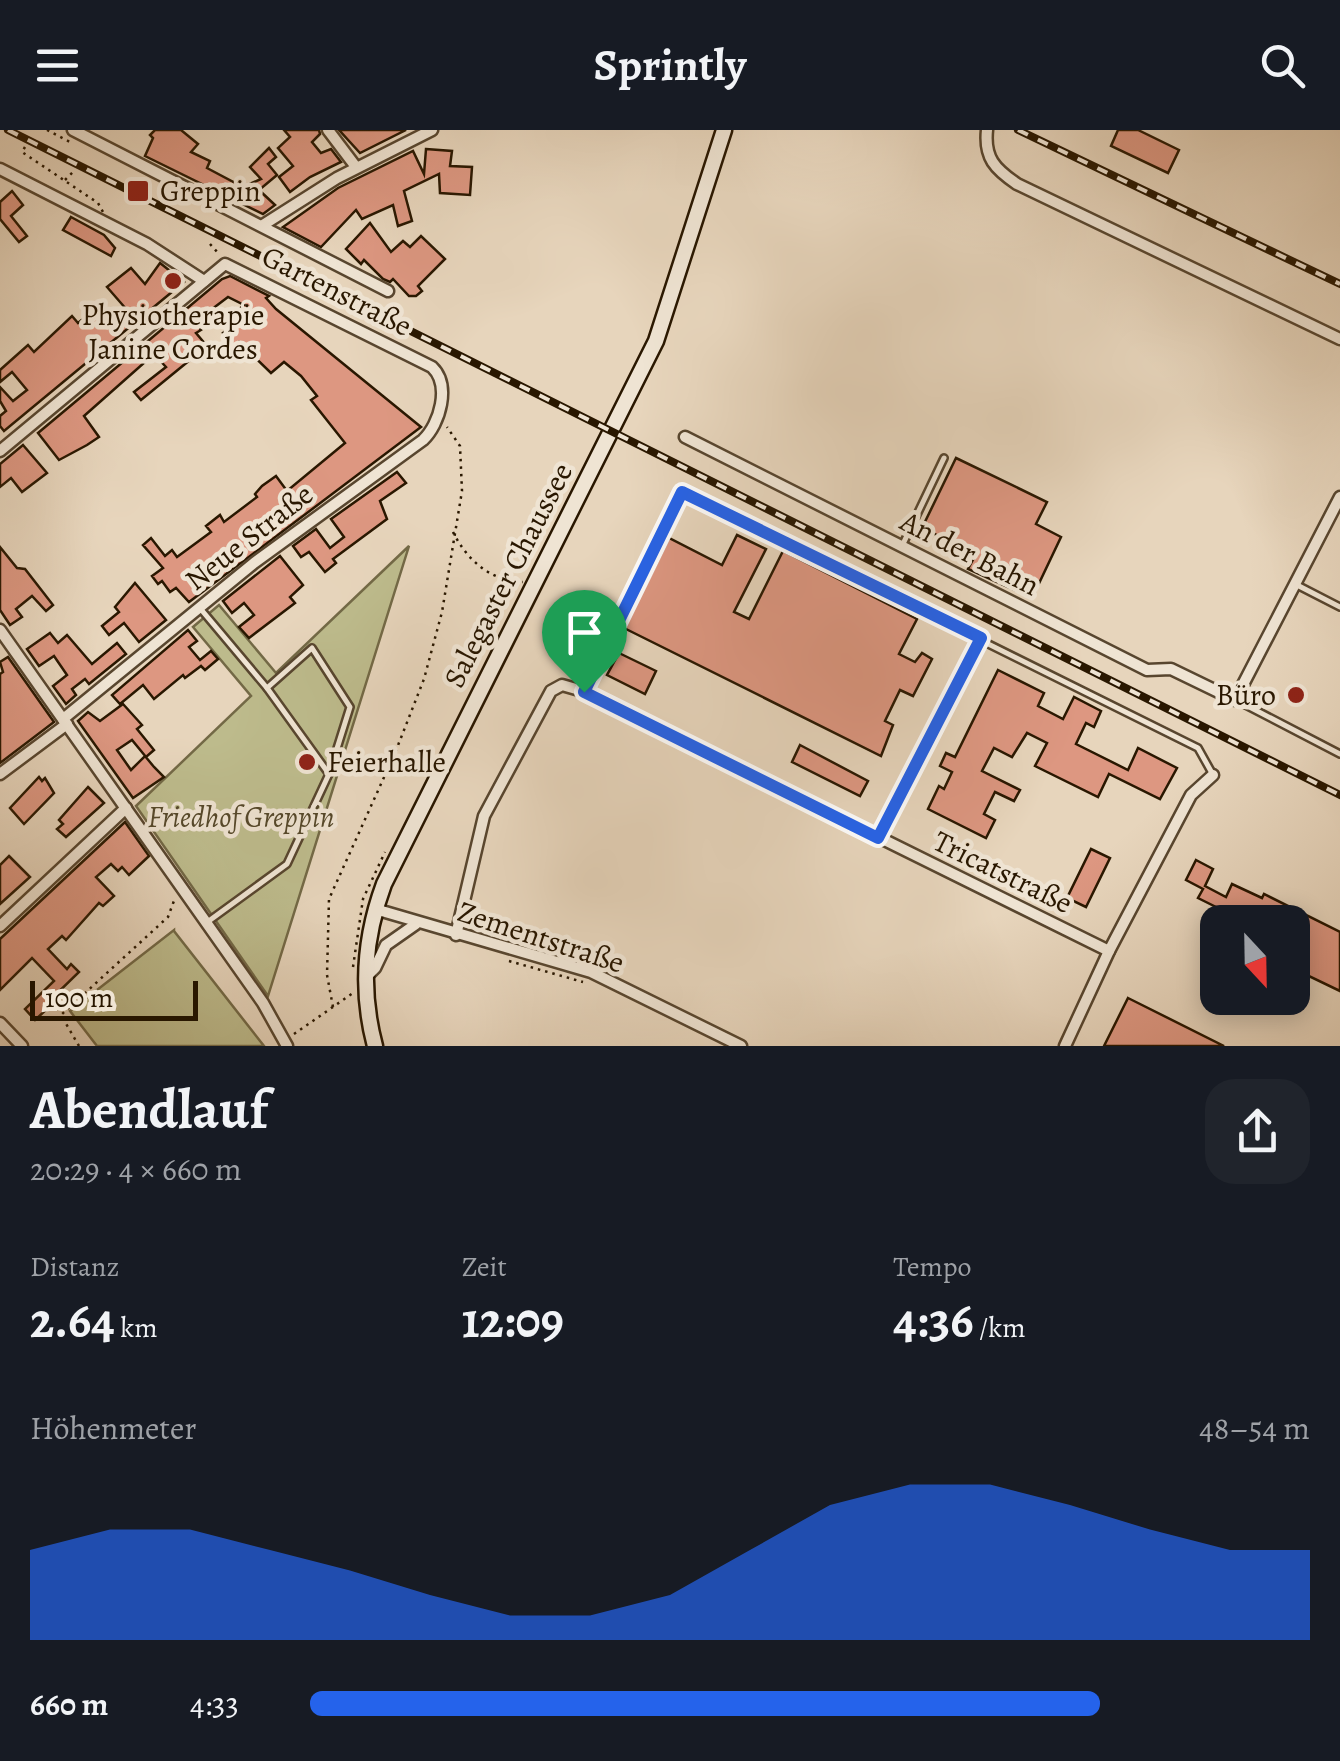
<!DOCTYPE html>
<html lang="de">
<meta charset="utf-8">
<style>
body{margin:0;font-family:Alegreya,serif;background:#20242c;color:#f1f3f6;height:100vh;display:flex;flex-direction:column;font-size:38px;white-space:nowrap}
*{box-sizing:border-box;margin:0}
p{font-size:32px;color:#9ea1a6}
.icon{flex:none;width:55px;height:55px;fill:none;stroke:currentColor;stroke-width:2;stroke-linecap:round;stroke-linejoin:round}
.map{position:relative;height:916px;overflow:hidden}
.details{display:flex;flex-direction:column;background:#171b24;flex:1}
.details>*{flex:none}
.needle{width:65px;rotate:158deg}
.fabs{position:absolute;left:1200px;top:775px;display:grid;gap:20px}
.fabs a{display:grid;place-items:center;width:110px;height:110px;border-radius:20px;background:#171b24;box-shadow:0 5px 25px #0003;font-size:50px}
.scale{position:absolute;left:30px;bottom:25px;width:168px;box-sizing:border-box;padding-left:10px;border:5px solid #291700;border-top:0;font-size:28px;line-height:35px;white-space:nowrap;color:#291700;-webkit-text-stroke:8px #efe4d3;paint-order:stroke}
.pin{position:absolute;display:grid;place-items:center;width:85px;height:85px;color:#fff;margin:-102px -42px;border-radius:50% 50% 50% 0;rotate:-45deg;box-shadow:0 0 10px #0007}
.pin .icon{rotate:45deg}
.round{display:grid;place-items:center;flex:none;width:105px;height:105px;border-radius:30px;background:#20242c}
.summary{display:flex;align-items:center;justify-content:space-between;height:170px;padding:0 30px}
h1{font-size:55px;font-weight:700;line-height:75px}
.metrics{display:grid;grid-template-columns:repeat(3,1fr);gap:15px;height:170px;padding:10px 30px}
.metrics div{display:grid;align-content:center}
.metrics b{font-size:50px;font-weight:700}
.metrics small{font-size:28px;font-weight:400}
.metrics p{font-size:28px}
.chart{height:280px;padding:20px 30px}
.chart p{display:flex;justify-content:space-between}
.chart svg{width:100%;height:180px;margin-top:10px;fill:#2563eb;opacity:.7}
ul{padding:0 30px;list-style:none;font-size:32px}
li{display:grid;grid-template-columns:160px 120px 1fr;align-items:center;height:75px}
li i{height:25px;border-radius:12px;background:#2563eb}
header{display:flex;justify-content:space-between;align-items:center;height:130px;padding:0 30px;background:#171b24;font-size:45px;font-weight:700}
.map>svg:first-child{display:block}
.green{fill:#bdbb8c;stroke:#736946;stroke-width:2.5}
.building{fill:#dd9781;stroke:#291700;stroke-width:2.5}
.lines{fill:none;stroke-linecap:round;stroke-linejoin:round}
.lane-casing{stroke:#58462f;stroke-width:10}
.street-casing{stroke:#58462f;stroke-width:15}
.secondary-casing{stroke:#291700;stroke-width:19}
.path{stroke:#291700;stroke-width:2.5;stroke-dasharray:2.5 5;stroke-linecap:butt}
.lane{stroke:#efe4d3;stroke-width:5}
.street{stroke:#efe4d3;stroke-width:10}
.secondary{stroke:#efe4d3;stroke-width:14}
.rail-casing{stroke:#291700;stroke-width:8}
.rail{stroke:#efe4d3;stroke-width:4;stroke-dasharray:11;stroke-linecap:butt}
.route-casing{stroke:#fff;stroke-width:20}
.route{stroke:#2563eb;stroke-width:12}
.poi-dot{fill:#8f2418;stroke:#efe4d3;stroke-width:4}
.labels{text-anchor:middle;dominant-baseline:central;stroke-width:9;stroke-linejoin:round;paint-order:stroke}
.poi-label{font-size:30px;fill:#291700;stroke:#efe4d3;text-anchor:start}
.street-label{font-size:30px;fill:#291700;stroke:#efe4d3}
.park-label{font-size:30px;font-style:italic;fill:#55482a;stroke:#efe4d3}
</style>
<header><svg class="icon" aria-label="menu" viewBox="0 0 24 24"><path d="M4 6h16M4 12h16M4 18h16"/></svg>Sprintly<svg class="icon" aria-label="search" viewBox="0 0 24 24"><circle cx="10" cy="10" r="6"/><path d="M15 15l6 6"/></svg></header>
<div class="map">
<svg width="1340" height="916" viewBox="0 0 1340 916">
<rect width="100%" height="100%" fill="#e7d5bc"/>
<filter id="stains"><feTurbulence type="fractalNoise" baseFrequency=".002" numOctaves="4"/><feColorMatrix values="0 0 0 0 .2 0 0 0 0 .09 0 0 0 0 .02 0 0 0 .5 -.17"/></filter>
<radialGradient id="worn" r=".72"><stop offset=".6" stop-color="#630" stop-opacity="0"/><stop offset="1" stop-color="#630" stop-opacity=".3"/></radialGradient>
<g class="green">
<polygon points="409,416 268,866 136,676 251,566 193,497 219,475 276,543"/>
<polygon points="174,800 174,801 264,916 97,916 70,881"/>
</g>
<g class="building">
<polygon points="155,0 181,0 198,14 191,22 210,31 207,38 243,57 261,49 250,37 269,18 276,27 268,34 277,45 259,60 275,75 263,84 145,26 153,8 150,5"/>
<polygon points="284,0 319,0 320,4 312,12 321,23 331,19 341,32 310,47 290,62 279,47 293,36 278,18 290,7"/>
<polygon points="339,0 406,0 360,23"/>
<polygon points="1118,0 1138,0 1179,20 1168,43 1111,16"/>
<polygon points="426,19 452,21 450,36 472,37 470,65 440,63 439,44 404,61 412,91 398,96 393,75 362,89 356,80 321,117 283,97 338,58 413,21 424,44"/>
<polygon points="12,61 23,75 11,86 27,106 19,112 0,89 0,72"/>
<polygon points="71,87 104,105 115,118 111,126 63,100"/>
<polygon points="370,93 391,122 403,111 410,117 421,106 445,129 418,156 422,161 416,166 409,166 393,149 390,152 383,149 364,130 361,134 346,119"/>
<polygon points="160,133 184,152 4,301 0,296 0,286 6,281 0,271 0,257 13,271 27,260 12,242 0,252 0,240 28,215 34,222 72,186 78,193 95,179 109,195 127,180 107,157 131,138 145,154"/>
<polygon points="230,146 269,166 266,168 276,179 421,297 189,472 176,458 170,462 162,451 158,454 152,446 163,438 143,415 151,408 165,426 172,420 177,427 211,402 206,396 220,385 224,392 257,367 255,364 262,356 276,346 287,361 345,313 311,270 317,266 301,246 284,232 271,243 239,212 234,216 223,203 233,195 228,189 244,175 228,167 195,192 201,200 196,203 207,216 141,270 134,262 166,237 154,224 84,286 99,307 87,315 59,330 38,303 222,149"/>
<polygon points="23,315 47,343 22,362 11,348 0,357 0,334"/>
<polygon points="956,328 1047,372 1036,394 1061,407 1032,468 968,439 976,424 922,398"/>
<polygon points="397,342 406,353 380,371 387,389 333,429 336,433 325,442 309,422 301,427 293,416 316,399 330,418 344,407 331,389"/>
<polygon points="737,405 766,419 734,482 749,489 783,421 917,489 899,524 915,532 922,523 932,529 913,566 900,560 885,591 893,595 881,626 624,498 669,408 722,435"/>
<polygon points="0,417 17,438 25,439 53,475 46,481 32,466 16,479 22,487 10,495 0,480"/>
<polygon points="280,426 303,455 290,467 295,473 249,508 239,497 254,485 244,473 232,483 223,471"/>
<polygon points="135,453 166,490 139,512 124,493 109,505 102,496 119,482 115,477"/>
<polygon points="188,500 197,511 189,517 200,530 211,521 218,529 205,540 201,536 185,548 183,545 154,569 143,555 120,574 112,565"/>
<polygon points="50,503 58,513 67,505 92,534 117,513 126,524 89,554 85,549 72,559 76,565 66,574 53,556 67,545 54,526 39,536 27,519"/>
<polygon points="619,523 656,541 645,564 607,545"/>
<polygon points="8,527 54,592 0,633 0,544 3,542 0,532"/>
<polygon points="998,540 1044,563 1038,576 1063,589 1074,567 1101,581 1094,597 1086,593 1076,614 1128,640 1138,618 1177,638 1160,669 1109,644 1098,667 1035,636 1047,613 1027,603 1012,627 994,618 982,641 1020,660 1014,671 995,662 984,684 995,690 986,708 928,679 939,656 944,659 952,642 940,636 946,623 955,627"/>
<polygon points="123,574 142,595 137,599 154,620 146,627 132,610 117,620 131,640 145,626 154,637 164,647 133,668 78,591 88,582 100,591"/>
<polygon points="800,615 868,651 860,666 792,632"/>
<polygon points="39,647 42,651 45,648 54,663 24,694 10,678"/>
<polygon points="88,657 104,673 66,707 57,699 63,694 59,690"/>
<polygon points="125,692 149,726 129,745 122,737 118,741 111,734 96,747 114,766 103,776 99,773 66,810 62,806 48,819 67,839 71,834 79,842 44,876 47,879 35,890 25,879 54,851 32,828 0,860 0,809"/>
<polygon points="1091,719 1110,728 1086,777 1067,768"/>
<polygon points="9,726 30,747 0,774 0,735"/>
<polygon points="1196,730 1213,739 1205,756 1226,767 1232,754 1262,768 1264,764 1340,802 1340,861 1292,838 1292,792 1213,792 1220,779 1198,768 1203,759 1186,750"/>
<polygon points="1128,868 1224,916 1104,916"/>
</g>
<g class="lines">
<g class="lane-casing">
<g id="lane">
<polyline points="902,416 944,328"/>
<polyline points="1297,455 1340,477"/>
<polyline points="199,477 267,558 329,644 287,734 206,793"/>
<polyline points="267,558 312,518 350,577 329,644"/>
<polyline points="585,559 682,362 1198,618 1212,643"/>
<polyline points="1236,570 1340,624"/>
<polyline points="880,706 981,508"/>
</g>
</g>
<g class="street-casing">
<g id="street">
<polyline points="73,0 388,161"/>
<polyline points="328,0 356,37"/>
<path d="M987 0C984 28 995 39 1017 54L1340 209"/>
<polyline points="0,39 147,114 204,151"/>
<polyline points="263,95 337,48 432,0"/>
<polyline points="685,307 1147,540 1171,539 1235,570 1340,367"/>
<path d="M0 321 225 134 432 237C451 255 440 294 423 310L254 433 63 589"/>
<polyline points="0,500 263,873 287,916"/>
<polyline points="0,644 67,594"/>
<polyline points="375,779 591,842 741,916"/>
<polyline points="0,796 126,678"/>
<polyline points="456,805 484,686 551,561 562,555 583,561 1109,821"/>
<polyline points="365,848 375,838 386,815 416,794"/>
<polyline points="0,893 22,916"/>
<polyline points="1065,916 1109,821 1191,665 1213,645"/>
</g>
</g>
<g class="secondary-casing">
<path id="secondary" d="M375 916C360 860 364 808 384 754L656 211 724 0"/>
</g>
<g class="path">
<polyline points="47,0 70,12"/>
<polyline points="25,17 22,22 98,73 103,82"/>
<polyline points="65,50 74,41"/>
<polyline points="210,114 219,124"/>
<path d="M453 402C467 430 490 451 523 452"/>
<polyline points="509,831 583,852"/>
<polyline points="353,837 363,769 385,722"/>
<polyline points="333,877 327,845 329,769 395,623 424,549 442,482 462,361 460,316 447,297"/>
<polyline points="294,904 353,863"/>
<polyline points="79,916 61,885 168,787 175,768"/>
</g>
<use href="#lane" class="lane"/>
<use href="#street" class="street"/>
<use href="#secondary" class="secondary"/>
<g class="rail-casing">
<g id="rail">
<polyline points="8,0 1340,665"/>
<polyline points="1018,0 1340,154"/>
</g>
</g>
<use href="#rail" class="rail"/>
</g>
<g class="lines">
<g class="route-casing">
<polygon id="route" points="682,362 981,508 878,708 584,562"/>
</g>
<use href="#route" class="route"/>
</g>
<g class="poi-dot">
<rect x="126" y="49" width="24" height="24" rx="5"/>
<circle cx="173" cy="151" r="10"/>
<circle cx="1296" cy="565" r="10"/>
<circle cx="307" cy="632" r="10"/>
</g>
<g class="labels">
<g class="poi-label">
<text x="160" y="61">Greppin</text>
<text x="173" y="185" text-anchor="middle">Physiotherapie<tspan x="173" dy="34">Janine Cordes</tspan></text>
<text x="1276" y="565" text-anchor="end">Büro</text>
<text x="327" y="632">Feierhalle</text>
</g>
<g class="street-label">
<text transform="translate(337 161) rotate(27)">Gartenstraße</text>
<text transform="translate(249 407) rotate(-38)">Neue Straße</text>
<text transform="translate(970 423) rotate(27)">An der Bahn</text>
<text transform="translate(508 445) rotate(-63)">Salegaster Chaussee</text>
<text transform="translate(1003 742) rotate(26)">Tricatstraße</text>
<text transform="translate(541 807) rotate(18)">Zementstraße</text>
</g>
<g class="park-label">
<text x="241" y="687">Friedhof Greppin</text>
</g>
</g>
<rect width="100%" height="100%" filter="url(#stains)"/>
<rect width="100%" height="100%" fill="url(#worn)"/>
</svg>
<div class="fabs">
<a><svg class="needle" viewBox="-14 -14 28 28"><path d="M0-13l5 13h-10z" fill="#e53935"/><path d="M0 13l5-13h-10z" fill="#9ea1a6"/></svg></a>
</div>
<div class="scale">100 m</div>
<div class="pin" style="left:584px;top:562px;background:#1e9e55"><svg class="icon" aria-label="arrive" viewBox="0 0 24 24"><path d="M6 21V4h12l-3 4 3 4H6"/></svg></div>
</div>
<section class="details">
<div class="summary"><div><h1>Abendlauf</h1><p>20:29 · 4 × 660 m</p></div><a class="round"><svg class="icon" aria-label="share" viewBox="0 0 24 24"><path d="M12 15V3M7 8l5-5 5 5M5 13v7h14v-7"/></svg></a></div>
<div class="metrics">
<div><p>Distanz</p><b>2.64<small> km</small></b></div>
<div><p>Zeit</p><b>12:09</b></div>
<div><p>Tempo</p><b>4:36<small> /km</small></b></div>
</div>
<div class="chart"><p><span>Höhenmeter</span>48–54 m</p>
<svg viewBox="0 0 160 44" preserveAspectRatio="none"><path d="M0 44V22L10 17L20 17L30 22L40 27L50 33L60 38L70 38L80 33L90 22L100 11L110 6L120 6L130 11L140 17L150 22L160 22V44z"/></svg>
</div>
<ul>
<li><b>660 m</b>4:33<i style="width:79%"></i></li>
</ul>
</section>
